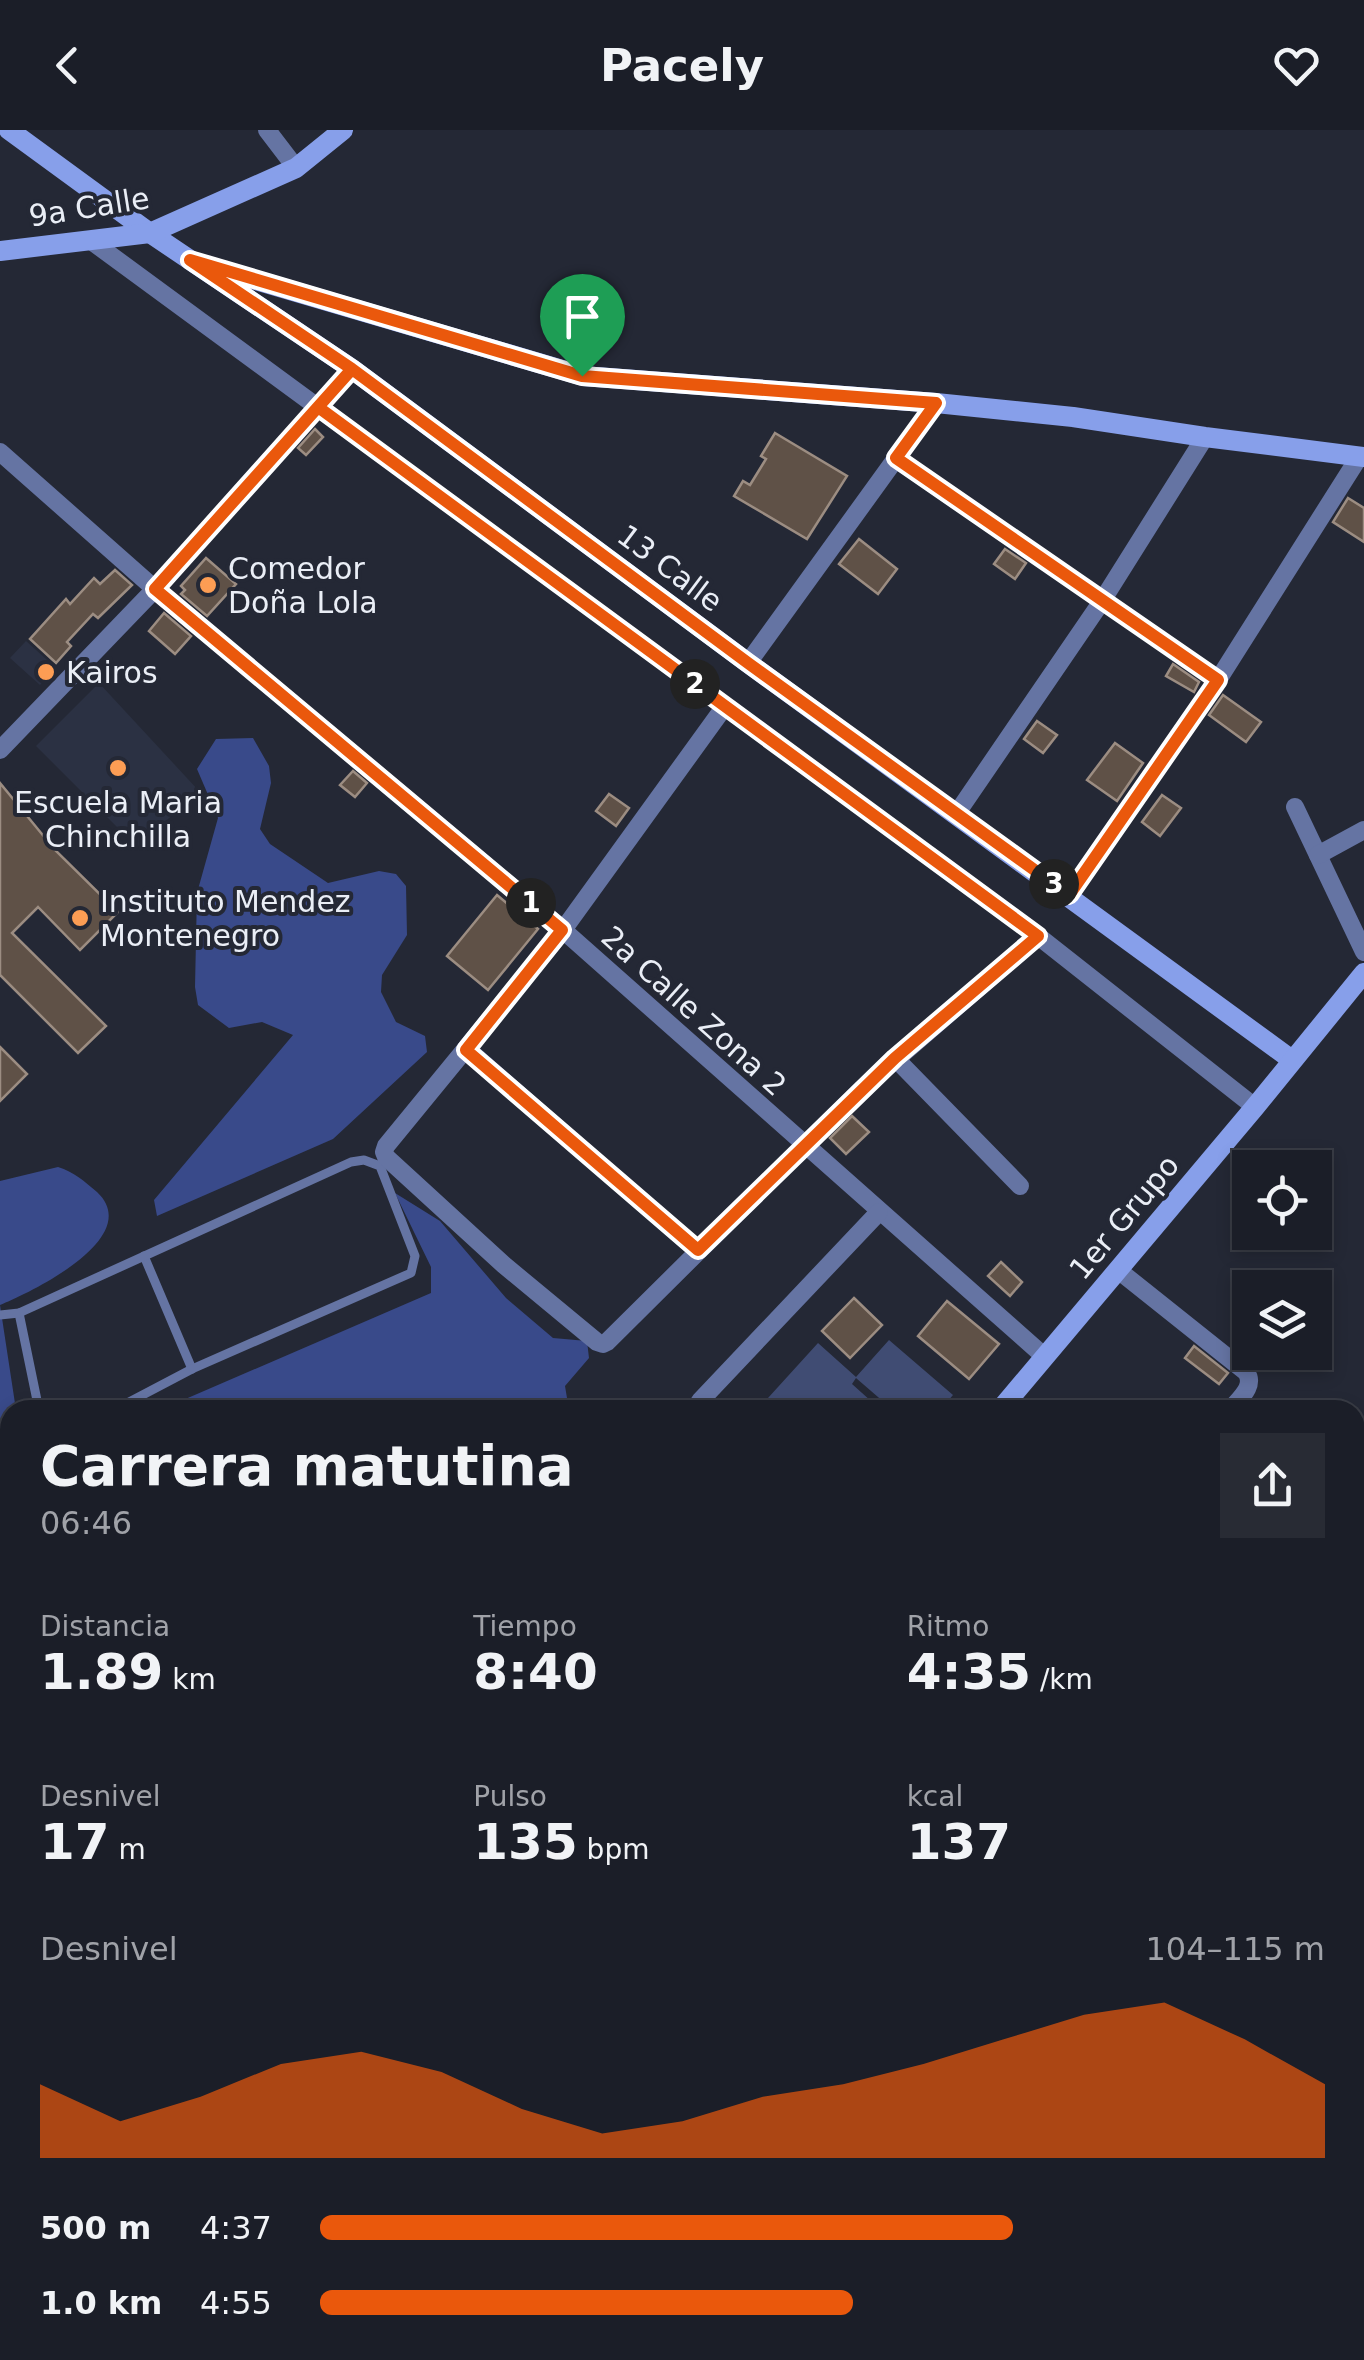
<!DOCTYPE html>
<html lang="es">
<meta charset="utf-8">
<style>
body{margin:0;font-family:"DejaVu Sans",sans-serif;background:#282b34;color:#f1f3f6;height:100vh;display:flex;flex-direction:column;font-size:38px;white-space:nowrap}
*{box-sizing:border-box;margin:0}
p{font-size:32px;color:#a0a2a8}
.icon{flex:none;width:55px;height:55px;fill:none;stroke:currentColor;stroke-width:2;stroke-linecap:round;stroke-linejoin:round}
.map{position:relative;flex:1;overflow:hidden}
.drawer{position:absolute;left:0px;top:1270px;width:1365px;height:960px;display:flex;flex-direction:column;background:#1b1e28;border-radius:30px 30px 0 0;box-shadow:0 5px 15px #0003,0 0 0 2px #393c45}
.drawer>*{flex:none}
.fabs{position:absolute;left:1232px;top:1020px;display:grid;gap:20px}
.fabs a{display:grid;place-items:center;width:100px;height:100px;border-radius:0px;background:#1b1e28;box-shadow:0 5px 15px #0003,0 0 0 2px #393c45;font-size:50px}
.pin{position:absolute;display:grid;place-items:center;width:85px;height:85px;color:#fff;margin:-102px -42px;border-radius:50% 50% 50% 0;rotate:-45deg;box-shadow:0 0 10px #0007}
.pin .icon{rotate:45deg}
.km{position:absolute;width:50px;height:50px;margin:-25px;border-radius:50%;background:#222;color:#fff;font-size:28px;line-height:50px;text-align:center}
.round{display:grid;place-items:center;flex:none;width:105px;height:105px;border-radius:0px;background:#282b34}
.overview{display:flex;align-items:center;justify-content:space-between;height:170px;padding:0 40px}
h1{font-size:55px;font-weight:700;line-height:75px}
.figures{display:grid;grid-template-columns:repeat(3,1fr);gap:15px;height:170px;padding:10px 40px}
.figures div{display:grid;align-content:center}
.figures b{font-size:50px;font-weight:700}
.figures small{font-size:28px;font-weight:400}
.figures p{font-size:28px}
.chart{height:280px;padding:20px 40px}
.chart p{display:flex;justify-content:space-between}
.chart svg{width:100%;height:180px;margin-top:10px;fill:#ea580c;opacity:.7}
ul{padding:0 40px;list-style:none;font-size:32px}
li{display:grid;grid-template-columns:160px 120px 1fr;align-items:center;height:75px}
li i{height:25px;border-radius:12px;background:#ea580c}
header{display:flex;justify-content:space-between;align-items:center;height:130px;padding:0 40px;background:#1b1e28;font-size:45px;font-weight:700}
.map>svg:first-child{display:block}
.built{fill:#2b3143}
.green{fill:#404c73}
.forest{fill:#394a8a}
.building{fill:#5f5147;stroke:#9c8d82;stroke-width:2.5}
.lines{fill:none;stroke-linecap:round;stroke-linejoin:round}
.lane{stroke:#6574a3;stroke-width:9}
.street{stroke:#6574a3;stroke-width:18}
.secondary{stroke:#879fea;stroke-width:20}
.route-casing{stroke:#fff;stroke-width:20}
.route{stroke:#ea580c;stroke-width:12}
.poi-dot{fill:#fc9d54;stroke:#242835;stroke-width:4}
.labels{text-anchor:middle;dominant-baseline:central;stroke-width:8;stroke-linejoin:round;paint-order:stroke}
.street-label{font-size:30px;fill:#eaeef6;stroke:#242835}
.poi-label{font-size:30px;fill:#eaeef6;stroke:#242835;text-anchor:start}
</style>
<header><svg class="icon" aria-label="back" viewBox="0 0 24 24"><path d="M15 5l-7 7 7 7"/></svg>Pacely<svg class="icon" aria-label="heart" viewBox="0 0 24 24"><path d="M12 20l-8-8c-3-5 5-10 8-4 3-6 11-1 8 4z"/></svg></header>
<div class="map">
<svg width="1364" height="2230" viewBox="0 0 1364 2230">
<rect width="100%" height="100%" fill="#242835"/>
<g class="built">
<polygon points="26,511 55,537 40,555 10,528"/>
<polygon points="99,553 199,661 137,717 36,616"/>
</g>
<g class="green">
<polygon points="889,1210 953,1265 940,1280 893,1280 856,1248 852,1254 881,1280 781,1280 768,1268 818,1213 856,1247"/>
<polygon points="0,1780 10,1788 10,2220 88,2220 77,2230 0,2230"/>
<polygon points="620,2220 675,2220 684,2230 610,2230"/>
</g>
<g class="forest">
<polygon points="253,608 269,636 271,653 260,699 270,714 328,753 379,741 396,744 406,756 407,805 382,845 381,862 396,892 425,906 427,922 333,1009 157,1086 154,1070 293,905 262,892 229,898 198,875 195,857 197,763 218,688 197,639 216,609"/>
<path d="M58 1037C74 1042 84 1051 97 1062 145 1107 32 1162 0 1175L16 1280H10V1378L0 1348V1051Z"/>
<polygon points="395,1063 440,1091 506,1168 553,1208 587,1211 589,1228 565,1256 569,1280 160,1280 431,1163 431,1137"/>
<polygon points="10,1447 10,1556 0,1539 0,1463"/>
</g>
<g class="building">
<polygon points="315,299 323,307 306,325 298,318"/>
<polygon points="775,303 847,346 807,409 734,366 743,351 750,355 766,329 761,326"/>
<polygon points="1348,368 1364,378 1364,412 1333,392"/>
<polygon points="859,409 897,439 878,464 839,434"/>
<polygon points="1005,419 1026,433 1015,449 994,434"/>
<polygon points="206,428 236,454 207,486 181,464 185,460 181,456"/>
<polygon points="115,440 132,455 98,488 93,484 67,512 71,516 56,533 30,509 66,469 70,474 94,448 100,454"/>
<polygon points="164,483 191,506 175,524 149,501"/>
<polygon points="1173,534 1199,552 1194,562 1166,546"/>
<polygon points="1223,565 1261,592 1246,612 1209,585"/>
<polygon points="1037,591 1057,605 1043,623 1024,609"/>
<polygon points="1115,613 1143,633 1117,671 1087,650"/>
<polygon points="353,641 367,653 355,667 340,655"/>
<polygon points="0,653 55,720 118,782 80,820 38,777 12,803 106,896 78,923 0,845"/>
<polygon points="609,664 629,678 616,696 596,681"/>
<polygon points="1162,665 1181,678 1160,706 1142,692"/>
<polygon points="497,765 538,799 488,860 447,826"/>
<polygon points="0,917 27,944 0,971"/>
<polygon points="852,986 869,1002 846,1024 830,1008"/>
<polygon points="1001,1132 1022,1152 1010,1166 988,1146"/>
<polygon points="854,1168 882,1195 850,1228 822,1201"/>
<polygon points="947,1171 999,1214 969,1249 918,1206"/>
<polygon points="1194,1216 1228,1243 1219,1254 1185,1228"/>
</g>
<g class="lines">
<g class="lane">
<polyline points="144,1126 192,1239"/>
<polyline points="19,1183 39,1280"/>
<polyline points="0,1185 19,1183 351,1032 364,1030 380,1036 415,1126 411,1143 192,1239 114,1280"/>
<path d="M10 1355C3 1364 2 1372 10 1381"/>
<polyline points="0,1441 3,1407 1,1395 8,1379"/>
<polyline points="0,2043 10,2052"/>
</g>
<g class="street">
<polyline points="267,0 296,38"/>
<polyline points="90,110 1038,806 1255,977"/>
<polyline points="0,322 155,459 563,800 1045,1227"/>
<polyline points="895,328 1218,550"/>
<polyline points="748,533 936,273"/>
<polyline points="725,576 563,800 386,1016 384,1022 386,1027 504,1135 597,1212 603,1214 607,1212 862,959 1038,806"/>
<polyline points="0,620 155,459 352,239"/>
<polyline points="1295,677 1364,822"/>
<polyline points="957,683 1102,471 1205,307"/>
<polyline points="1318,725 1364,700"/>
<polyline points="1069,765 1218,550 1359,327"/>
<polyline points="467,919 698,1121"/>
<polyline points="895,928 1020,1056"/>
<path d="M1118 1140 1246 1242C1256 1256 1239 1269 1230 1280"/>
<polyline points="700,1271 879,1082"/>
<polyline points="1355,1721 1364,1729"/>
<polyline points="1355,2058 1364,2067"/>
<polyline points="1137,2220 1147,2230"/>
<polyline points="210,2230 221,2220"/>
<polyline points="419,2230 429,2220"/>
<polyline points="739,2230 740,2220"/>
</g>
<g class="secondary">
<polyline points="9,0 150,103 352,239 748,533 1292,930"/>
<polyline points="0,121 150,103 296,38 343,0"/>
<polyline points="211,137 583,246 936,273 1073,287 1205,307 1364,327"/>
<polyline points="1000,1280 1255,977 1364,843"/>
<polyline points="0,1705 10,1713"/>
<polyline points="0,1739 10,1747"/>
<polyline points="1355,1890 1364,1881"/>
<polyline points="506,2220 515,2230"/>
<polyline points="541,2220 550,2230"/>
<polyline points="1012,2230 1023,2220"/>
</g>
</g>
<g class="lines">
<g class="route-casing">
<polyline id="route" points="582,246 190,130 352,239 155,459 562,800 466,920 698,1120 895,928 1038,806 318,277 352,239 748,533 1069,765 1218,550 896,328 936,273 582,246"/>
</g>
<use href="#route" class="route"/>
</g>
<g class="poi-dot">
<circle cx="208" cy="455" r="10"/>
<circle cx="46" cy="542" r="10"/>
<circle cx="118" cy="638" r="10"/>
<circle cx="80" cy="788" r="10"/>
</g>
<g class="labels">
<g class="street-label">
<text transform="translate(89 77) rotate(-9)">9a Calle</text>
<text transform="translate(670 438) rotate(37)">13 Calle</text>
<text transform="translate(694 881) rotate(42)">2a Calle Zona 2</text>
<text transform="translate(1124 1087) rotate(-50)">1er Grupo</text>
</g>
<g class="poi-label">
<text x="228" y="438">Comedor<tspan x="228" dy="34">Doña Lola</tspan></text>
<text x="66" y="542">Kairos</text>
<text x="118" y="672" text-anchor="middle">Escuela Maria<tspan x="118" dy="34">Chinchilla</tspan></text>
<text x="100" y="771">Instituto Mendez<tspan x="100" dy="34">Montenegro</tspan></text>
</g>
</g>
</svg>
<div class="fabs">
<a><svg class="icon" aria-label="locate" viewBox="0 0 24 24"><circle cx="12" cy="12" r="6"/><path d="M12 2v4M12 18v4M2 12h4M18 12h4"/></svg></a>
<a><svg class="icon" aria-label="layers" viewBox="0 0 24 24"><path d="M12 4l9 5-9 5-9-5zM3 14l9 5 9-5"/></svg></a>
</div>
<div class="pin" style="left:582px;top:246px;background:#1e9e55"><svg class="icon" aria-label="arrive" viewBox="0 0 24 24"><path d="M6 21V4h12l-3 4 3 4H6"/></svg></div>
<b class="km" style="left:531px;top:773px">1</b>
<b class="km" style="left:695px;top:554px">2</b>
<b class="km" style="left:1054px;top:754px">3</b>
<section class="drawer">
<div class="overview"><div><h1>Carrera matutina</h1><p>06:46</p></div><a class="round"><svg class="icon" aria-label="share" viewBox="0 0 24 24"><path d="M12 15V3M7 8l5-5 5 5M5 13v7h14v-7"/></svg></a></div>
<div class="figures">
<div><p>Distancia</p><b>1.89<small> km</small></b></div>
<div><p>Tiempo</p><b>8:40</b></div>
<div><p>Ritmo</p><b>4:35<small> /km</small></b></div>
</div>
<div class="figures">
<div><p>Desnivel</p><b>17<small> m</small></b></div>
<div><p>Pulso</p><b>135<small> bpm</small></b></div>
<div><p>kcal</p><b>137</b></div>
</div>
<div class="chart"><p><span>Desnivel</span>104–115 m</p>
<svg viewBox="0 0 160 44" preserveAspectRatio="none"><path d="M0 44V26L10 35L20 29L30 21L40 18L50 23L60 32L70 38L80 35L90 29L100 26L110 21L120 15L130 9L140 6L150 15L160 26V44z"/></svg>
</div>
<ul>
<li><b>500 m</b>4:37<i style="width:69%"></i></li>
<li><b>1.0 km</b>4:55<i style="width:53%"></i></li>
</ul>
</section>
</div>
